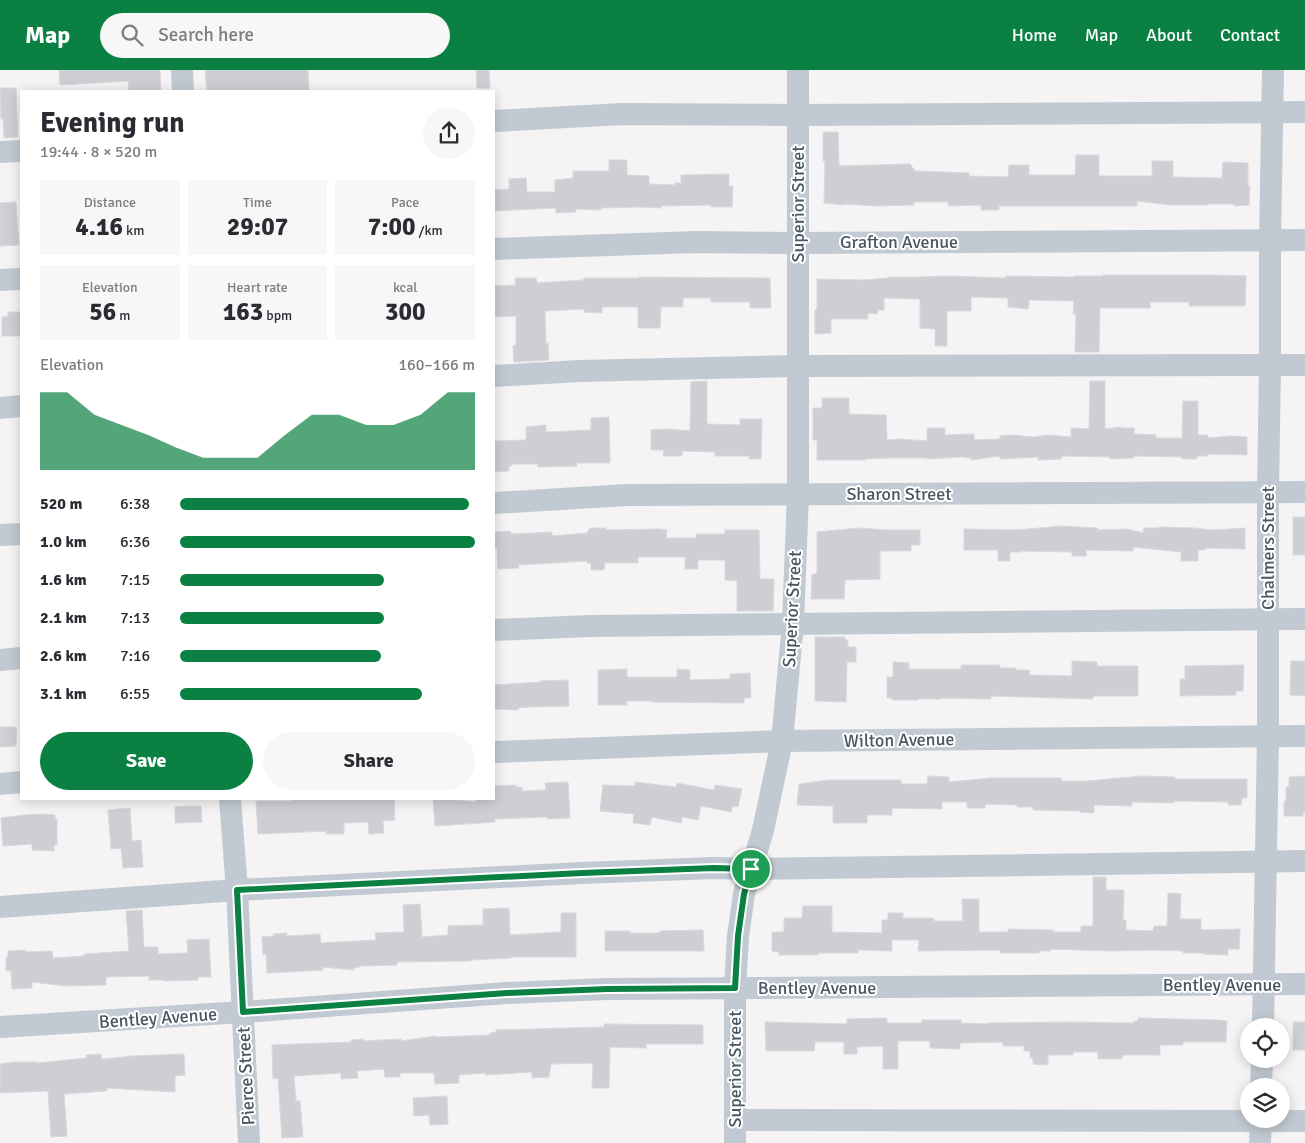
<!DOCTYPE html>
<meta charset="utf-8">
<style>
body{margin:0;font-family:Signika,sans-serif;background:#f7f7f7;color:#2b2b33;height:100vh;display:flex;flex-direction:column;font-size:19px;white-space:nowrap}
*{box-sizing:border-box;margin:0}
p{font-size:16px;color:#7c7c81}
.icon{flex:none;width:28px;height:28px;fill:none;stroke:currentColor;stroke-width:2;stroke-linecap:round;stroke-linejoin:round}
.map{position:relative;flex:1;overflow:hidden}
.panel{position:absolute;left:20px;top:20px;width:475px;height:710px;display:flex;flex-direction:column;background:#fff;border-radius:0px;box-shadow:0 2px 12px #0003}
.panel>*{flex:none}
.controls{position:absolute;left:1240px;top:948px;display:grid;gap:10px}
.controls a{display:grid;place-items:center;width:50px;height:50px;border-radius:50%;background:#fff;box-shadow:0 2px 12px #0003;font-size:25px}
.pin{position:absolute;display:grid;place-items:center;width:42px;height:42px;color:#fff;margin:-21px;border:2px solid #fff;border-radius:50%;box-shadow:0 1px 5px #0007}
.round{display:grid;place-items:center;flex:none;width:52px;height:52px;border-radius:26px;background:#f7f7f7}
.summary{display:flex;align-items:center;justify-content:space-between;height:85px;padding:0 20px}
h1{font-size:28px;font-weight:800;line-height:38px}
.metrics{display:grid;grid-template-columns:repeat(3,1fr);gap:8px;height:85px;padding:5px 20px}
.metrics div{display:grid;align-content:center;border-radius:0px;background:#f7f7f7;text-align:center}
.metrics b{font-size:25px;font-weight:800}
.metrics small{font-size:14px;font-weight:400}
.metrics p{font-size:14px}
.chart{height:140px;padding:10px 20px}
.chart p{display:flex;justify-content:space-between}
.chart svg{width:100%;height:90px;margin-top:5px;fill:#0b8043;opacity:.7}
.action{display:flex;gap:10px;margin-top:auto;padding:10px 20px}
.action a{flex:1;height:58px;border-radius:30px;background:#0b8043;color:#fff;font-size:20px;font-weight:800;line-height:58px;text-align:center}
.action a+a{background:#f7f7f7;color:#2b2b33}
ul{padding:0 20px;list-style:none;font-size:16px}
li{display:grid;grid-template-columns:80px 60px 1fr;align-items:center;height:38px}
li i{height:12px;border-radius:6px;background:#0b8043}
header{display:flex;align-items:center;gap:30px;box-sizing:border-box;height:70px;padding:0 25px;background:#0b8043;color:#fff}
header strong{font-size:24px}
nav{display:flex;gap:28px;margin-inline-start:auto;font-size:18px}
.search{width:350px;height:45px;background:#f7f7f7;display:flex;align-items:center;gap:12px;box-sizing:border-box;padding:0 18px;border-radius:28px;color:#7c7c81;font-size:19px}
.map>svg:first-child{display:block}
.building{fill:#cdcfd5;stroke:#d7d9de}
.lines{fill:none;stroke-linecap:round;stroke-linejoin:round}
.minor{stroke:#c1cad2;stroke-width:22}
.route-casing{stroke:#fff;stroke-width:10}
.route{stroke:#0b8043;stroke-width:6}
.labels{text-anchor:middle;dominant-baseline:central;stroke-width:4;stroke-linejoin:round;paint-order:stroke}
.street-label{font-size:18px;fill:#4a5661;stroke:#fff}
</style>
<header>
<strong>Map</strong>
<div class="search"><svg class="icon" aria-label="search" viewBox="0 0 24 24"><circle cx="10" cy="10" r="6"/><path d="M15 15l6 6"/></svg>Search here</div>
<nav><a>Home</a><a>Map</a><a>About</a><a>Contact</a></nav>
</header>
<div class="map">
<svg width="1305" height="1073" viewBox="0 0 1305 1073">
<rect width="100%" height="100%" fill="#f5f3f3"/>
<g class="building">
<polygon points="59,0 160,0 161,21 129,21 128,11 60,15"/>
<polygon points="205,0 308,0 309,21 207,21"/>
<polygon points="476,0 489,0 490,18 477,18"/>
<polygon points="0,18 16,18 18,67 4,68 3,49 1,49"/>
<polygon points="823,62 838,62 839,96 910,94 915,101 969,103 969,106 1008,107 1009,95 1029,95 1029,105 1075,105 1076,85 1099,85 1099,106 1152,106 1152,91 1173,91 1173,107 1222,108 1223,92 1248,93 1248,116 1250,116 1249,135 1234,136 1234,134 1207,134 1207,135 1170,135 1137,131 1137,136 999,136 999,140 981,140 981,135 948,136 948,132 914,132 914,135 875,136 844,134 844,135 824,133 825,91 823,91"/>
<polygon points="609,90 627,90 627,105 649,106 649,114 675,115 675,113 681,113 681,105 729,104 729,116 733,116 732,137 711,137 711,135 661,136 661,138 639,137 601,138 601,140 576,139 576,142 556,143 556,138 494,141 494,120 509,119 509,109 526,108 527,122 555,122 555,110 573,108 573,101 609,101"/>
<polygon points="16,132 19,175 0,176 0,133"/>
<polygon points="1103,205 1212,205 1246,206 1245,236 1189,236 1189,232 1150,232 1150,238 1100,238 1099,282 1075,282 1076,244 1073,244 1074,231 1029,230 1028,239 1008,237 1008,228 971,227 971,241 947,241 947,276 935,276 935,259 920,258 920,229 884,228 884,240 878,240 877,244 868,243 868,249 831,249 831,263 815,264 815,240 817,240 817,209 863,210 888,208 888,207 920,207 948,206 1006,208 1006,206 1074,207 1074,206 1103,206"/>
<polygon points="639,207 770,208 771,238 750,238 750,232 711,232 711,228 683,228 683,237 661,237 660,258 638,258 638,237 602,237 602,243 584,242 584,239 545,241 546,274 548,273 549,290 514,292 513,276 516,275 516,246 494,247 494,216 516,215 515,208 536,208 537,213 584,210 584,208 639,208"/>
<polygon points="8,242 21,242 21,266 2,266 2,247 8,246"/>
<polygon points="707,311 707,354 740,355 740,349 762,349 761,389 749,389 749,386 715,386 715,382 682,381 682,386 663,386 664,380 651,380 651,360 667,359 690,361 691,312"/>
<polygon points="1090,311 1105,311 1105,359 1121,357 1121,358 1134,358 1134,364 1156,365 1156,368 1182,368 1183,331 1198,331 1198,365 1208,365 1208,368 1230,366 1247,367 1247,385 1208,384 1208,386 1197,386 1197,389 1182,389 1182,387 1134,386 1134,388 1110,389 1110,387 1062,386 1061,389 1038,390 1038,387 1000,389 1000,386 971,390 971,388 962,387 927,389 927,388 887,388 866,389 866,390 817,390 817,370 813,370 813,338 822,338 822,328 849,328 849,344 886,345 887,370 900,369 927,371 927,358 945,358 945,365 974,364 974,370 1000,369 1000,366 1012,365 1034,367 1049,365 1071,367 1071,358 1089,359"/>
<polygon points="609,347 610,393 576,393 577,396 538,397 538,394 512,394 512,396 509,396 509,401 495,402 494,371 526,370 526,357 546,355 546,362 591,360 591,348"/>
<rect x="1293" y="447" width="12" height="38"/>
<polygon points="1062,456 1098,458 1098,460 1128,459 1143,463 1144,458 1159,458 1159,457 1194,458 1213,460 1245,458 1245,479 1205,478 1205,480 1198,480 1198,491 1181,491 1181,482 1133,477 1133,481 1086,480 1086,486 1072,486 1072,482 1021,481 1021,482 1010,482 1010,491 998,491 998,480 964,480 964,459 1016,460"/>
<polygon points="590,458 606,458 606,460 659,459 667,460 666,468 696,468 696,464 725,464 725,460 759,460 760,509 774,509 773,541 737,541 737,511 725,510 725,490 698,490 698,499 685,499 685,487 638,487 638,493 605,493 604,500 591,500 591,493 587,493 587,491 518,495 519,498 498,499 497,478 494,478 495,462 510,461 511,464 552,462 552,466 587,463"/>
<polygon points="858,458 886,460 920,460 920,475 911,475 911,481 880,481 880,509 845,510 844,529 811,529 812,504 817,504 817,462"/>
<polygon points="815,567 845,567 845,570 848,570 848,577 856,577 856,592 847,592 846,632 815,631"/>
<polygon points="1072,591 1097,592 1097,596 1138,596 1138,626 1093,626 1093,629 991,626 991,629 941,628 941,629 918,629 918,630 892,630 892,628 887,628 887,607 893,607 893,592 909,593 909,599 961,599 961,595 1000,595 1000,598 1016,598 1016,600 1030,600 1029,605 1072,606"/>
<polygon points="1291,591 1305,591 1305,626 1290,625"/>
<polygon points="1244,595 1243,621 1236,621 1236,625 1180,626 1180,609 1185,609 1185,596"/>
<polygon points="627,599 627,607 677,607 677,599 690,600 690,610 730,609 730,604 750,603 751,628 744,628 744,633 652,632 652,631 627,631 627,635 598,635 598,600"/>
<polygon points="568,610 569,636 530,637 518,638 518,640 494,639 494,615 540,612 540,611"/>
<polygon points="0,657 15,657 15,659 17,659 16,676 0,677"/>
<polygon points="928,706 949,707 949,712 991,708 1061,708 1061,711 1087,711 1142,706 1175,707 1175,709 1247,709 1247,728 1242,728 1241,735 1228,735 1228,732 1174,731 1174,733 1132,732 1132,736 1094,735 1094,743 1080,742 1080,741 1033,740 1033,737 1017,737 1017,735 985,734 985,738 967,738 967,732 942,732 942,739 892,738 892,745 867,745 867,753 833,753 833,736 797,735 799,714 828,710 901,710 901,714 927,714"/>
<polygon points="1305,706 1305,743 1303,742 1303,746 1284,746 1284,731 1286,731 1286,717 1289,717 1289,707"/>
<polygon points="568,712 570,748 548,749 547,747 495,749 495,752 435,756 433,729 451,729 452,730 477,732 476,729 494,729 494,716 516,715 516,717 522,717 522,721 546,720 545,713"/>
<polygon points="635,712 676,717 677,713 714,720 715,715 742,719 738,737 733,736 731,742 701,736 698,750 682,747 681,753 652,747 650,755 633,753 634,744 600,741 603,715 635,716"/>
<polygon points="293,729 394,729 395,750 383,751 384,763 369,764 368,752 344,753 344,764 326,764 326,761 258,764 256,731 293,731"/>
<polygon points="188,736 201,736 202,752 175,753 175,737"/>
<polygon points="130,738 132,771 141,770 143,797 123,798 121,778 111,779 108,740"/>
<polygon points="45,744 55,745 55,749 57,749 57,775 54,775 54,781 32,780 32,774 3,776 1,748 24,745"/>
<polygon points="1093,807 1106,807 1106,820 1124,820 1123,850 1126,850 1126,860 1153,861 1154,856 1167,856 1168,823 1181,824 1180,849 1201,849 1201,860 1240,859 1239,879 1228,879 1228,885 1203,884 1203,883 1183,883 1183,881 1153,880 1111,881 1050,879 1050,881 1039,881 1039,883 1000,883 1000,880 918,881 919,870 892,870 892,881 858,880 858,883 818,883 818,885 779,885 779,882 772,881 772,862 784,862 784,848 802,848 803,836 832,836 832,862 882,863 882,850 888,850 888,843 903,843 903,848 934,848 934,851 963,851 962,829 979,829 979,862 1008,862 1008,859 1053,860 1053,862 1081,862 1081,856 1093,856"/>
<polygon points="420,834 422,867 448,865 448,856 483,855 483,839 509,838 510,865 561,862 561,843 576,843 576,887 511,887 511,888 471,890 471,891 397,892 397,895 360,896 360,897 354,898 354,900 323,897 323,900 267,903 266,884 263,885 262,867 274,866 273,864 287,863 287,866 320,864 321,873 376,870 375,863 404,862 403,835"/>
<polygon points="142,840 144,877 158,877 158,884 188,883 187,870 209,869 211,907 198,907 198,910 164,911 164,910 149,910 149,906 106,907 106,915 65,916 32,912 32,918 12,919 11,901 6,901 6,887 8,887 8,881 25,880 25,882 52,881 53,888 84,886 84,884 129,881 126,841"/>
<polygon points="703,860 704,881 605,881 605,861 630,861 630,863 660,863 660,861"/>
<polygon points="887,948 887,953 922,953 922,950 961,950 961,953 987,954 987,953 1068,952 1134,953 1134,951 1138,951 1138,948 1216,950 1227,951 1226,972 1183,972 1183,975 1160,975 1160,985 1122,985 1122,989 1098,989 1098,982 1073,982 1073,985 1048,985 1048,995 1033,994 1033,988 1030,988 1030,981 1024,981 1024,976 1003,976 1003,972 960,973 960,979 930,978 930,971 898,971 898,999 883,999 883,976 857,977 857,984 844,984 844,972 815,972 814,981 766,981 765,952 847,954 847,949"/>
<rect x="1293" y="952" width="12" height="28"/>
<polygon points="604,954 703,955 703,974 646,974 646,978 610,977 609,1018 592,1018 593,993 551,994 549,1007 532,1008 532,1002 485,1005 485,1003 459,1005 459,1013 435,1014 434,1003 400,1003 400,1007 385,1007 384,999 357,1001 358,1008 341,1009 341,1003 294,1006 296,1031 300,1031 303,1067 282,1068 278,1008 273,1009 272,975 351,972 351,970 363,969 363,971 401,969 401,971 436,966 436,967 490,965 490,963 496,962 496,960 604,957"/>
<polygon points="101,984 102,989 105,989 132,986 184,984 185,1005 175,1006 175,1022 107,1018 107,1021 64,1024 67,1066 51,1067 48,1021 0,1023 0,994 14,992 37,992 37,993 87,988 86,985"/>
<polygon points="447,1026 448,1054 430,1055 429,1045 414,1046 413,1028"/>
</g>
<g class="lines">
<g class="minor">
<polyline points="182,0 183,21"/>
<polyline points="494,51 623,44 798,45 1305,42"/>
<polyline points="0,82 21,81"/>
<polyline points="494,179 696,172 797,173 1305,170"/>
<polyline points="0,210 21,209"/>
<polyline points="494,306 579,301 797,296 1305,295"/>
<polyline points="0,338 21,336"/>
<polyline points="494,433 627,425 1305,422"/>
<polyline points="0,465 21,464"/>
<polyline points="494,560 590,556 1305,549"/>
<polyline points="0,590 21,588"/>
<polyline points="494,682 782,671 1305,666"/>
<polyline points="0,714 21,712"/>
<polyline points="230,729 237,820 249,1073"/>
<polyline points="0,837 237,820 582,803 714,798 751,799 1305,791"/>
<polyline points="1263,956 1268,666 1268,422 1270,295 1270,170 1273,0"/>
<polyline points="0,957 243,942 507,923 607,919 1305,914"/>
<polyline points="1261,1016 1262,989"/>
<polyline points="735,1050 1305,1051"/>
<polyline points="735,1073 735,918 738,866 744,824 763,760 782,671 793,553 798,424 798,0"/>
<polyline points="1260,1073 1261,1049"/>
</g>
</g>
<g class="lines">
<g class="route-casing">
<polygon id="route" points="714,798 751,799 744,824 738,866 735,918 607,919 507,923 243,942 237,820 582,803"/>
</g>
<use href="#route" class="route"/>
</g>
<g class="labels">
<g class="street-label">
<text transform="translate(798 134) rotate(-90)">Superior Street</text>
<text x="899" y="172">Grafton Avenue</text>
<text x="899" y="424">Sharon Street</text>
<text transform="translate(1268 478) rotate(-90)">Chalmers Street</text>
<text transform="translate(792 539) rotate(-87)">Superior Street</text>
<text transform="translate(899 670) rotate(-1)">Wilton Avenue</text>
<text x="1222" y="915">Bentley Avenue</text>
<text x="817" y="918">Bentley Avenue</text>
<text transform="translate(158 948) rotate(-4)">Bentley Avenue</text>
<text transform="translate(735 999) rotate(-90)">Superior Street</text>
<text transform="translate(246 1006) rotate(-93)">Pierce Street</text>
</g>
</g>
</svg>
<div class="controls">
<a><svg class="icon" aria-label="locate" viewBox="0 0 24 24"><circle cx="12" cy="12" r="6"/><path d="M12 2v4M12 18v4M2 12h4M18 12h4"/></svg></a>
<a><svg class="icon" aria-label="layers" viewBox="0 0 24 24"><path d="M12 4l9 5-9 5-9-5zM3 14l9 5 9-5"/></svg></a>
</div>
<div class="pin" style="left:751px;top:799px;background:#1e9e55"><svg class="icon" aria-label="arrive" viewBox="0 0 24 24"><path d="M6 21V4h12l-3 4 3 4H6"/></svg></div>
<section class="panel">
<div class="summary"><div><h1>Evening run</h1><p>19:44 · 8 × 520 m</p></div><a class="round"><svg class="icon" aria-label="share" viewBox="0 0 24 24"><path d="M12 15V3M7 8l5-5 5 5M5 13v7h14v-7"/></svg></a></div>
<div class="metrics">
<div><p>Distance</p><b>4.16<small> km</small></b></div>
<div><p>Time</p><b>29:07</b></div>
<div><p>Pace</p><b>7:00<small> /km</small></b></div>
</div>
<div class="metrics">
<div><p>Elevation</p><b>56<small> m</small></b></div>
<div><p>Heart rate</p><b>163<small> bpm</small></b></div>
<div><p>kcal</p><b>300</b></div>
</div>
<div class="chart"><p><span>Elevation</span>160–166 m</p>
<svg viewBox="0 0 160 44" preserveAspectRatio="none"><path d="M0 44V6L10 6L20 17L30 22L40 27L50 33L60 38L70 38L80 38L90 27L100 17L110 17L120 22L130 22L140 17L150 6L160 6V44z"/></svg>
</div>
<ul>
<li><b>520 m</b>6:38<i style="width:98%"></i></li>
<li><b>1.0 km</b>6:36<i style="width:100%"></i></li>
<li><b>1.6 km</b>7:15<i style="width:69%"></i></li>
<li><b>2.1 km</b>7:13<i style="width:69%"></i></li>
<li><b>2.6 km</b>7:16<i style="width:68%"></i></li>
<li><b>3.1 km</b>6:55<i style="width:82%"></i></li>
</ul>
<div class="action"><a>Save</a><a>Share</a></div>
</section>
</div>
